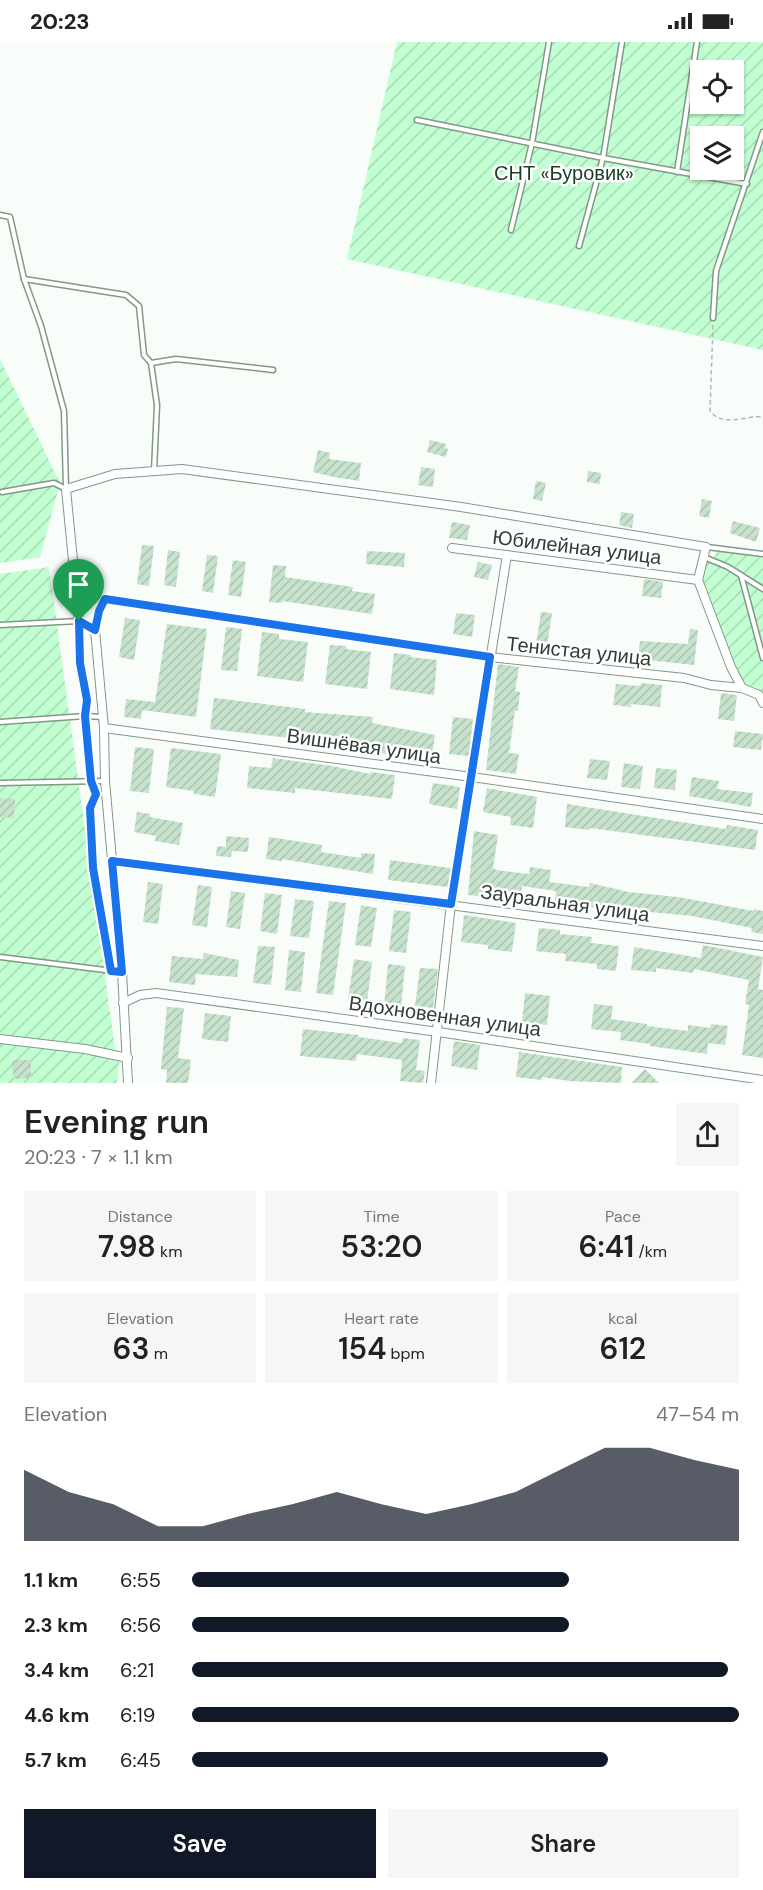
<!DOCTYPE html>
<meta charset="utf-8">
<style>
body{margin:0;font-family:"DM Sans",sans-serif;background:#f6f6f6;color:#222;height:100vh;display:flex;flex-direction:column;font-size:22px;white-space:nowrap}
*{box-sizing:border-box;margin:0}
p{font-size:20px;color:#767676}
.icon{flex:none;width:33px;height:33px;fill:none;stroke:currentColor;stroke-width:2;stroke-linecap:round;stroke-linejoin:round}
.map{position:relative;height:1041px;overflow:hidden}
.panel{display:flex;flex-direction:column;background:#fff;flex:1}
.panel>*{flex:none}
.buttons{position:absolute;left:690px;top:18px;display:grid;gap:12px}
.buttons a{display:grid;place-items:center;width:54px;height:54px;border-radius:0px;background:#fff;box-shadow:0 2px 4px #0004;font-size:30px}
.pin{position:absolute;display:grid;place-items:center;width:51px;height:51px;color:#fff;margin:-62px -26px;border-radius:50% 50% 50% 0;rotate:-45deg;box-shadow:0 0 6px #0007}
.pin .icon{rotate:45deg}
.round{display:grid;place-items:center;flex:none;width:63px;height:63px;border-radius:0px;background:#f6f6f6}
.headline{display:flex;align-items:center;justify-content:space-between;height:102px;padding:0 24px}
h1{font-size:33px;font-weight:600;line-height:45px}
.stats{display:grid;grid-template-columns:repeat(3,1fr);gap:9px;height:102px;padding:6px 24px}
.stats div{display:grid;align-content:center;border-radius:0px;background:#f6f6f6;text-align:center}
.stats b{font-size:30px;font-weight:600}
.stats small{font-size:16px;font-weight:400}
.stats p{font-size:16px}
.chart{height:168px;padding:12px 24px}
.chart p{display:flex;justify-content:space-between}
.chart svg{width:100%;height:108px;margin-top:6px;fill:#111827;opacity:.7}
.action{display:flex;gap:12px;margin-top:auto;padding:12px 24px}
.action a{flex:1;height:69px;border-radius:0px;background:#111827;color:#fff;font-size:24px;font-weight:600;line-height:69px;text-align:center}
.action a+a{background:#f6f6f6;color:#222}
ul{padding:0 24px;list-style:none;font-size:20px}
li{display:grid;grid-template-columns:96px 72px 1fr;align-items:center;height:45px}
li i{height:15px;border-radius:8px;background:#111827}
.status{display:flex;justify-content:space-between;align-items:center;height:42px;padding:0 30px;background:#fff;direction:ltr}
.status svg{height:16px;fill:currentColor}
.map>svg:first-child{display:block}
.garden{fill:url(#garden-furrows);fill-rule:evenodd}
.building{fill:url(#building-hatch)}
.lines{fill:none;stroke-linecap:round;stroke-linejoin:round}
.service-casing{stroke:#809a86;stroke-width:7}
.minor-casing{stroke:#809a86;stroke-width:10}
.path{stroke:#b2b9b3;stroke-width:1.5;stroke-dasharray:4.5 3;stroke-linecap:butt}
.service{stroke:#fff;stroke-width:4}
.minor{stroke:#fff;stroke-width:8}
.route-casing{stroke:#fff;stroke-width:12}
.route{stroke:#1a73e8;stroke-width:8}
.labels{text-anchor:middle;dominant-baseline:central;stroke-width:5;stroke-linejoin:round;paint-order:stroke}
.park-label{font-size:20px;fill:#1a3e26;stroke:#fff}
.street-label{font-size:20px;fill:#323e35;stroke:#fff}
</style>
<div class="status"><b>20:23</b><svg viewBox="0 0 49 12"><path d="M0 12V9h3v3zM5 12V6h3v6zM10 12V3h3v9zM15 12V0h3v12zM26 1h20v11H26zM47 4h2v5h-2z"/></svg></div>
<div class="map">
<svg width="763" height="1041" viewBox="0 0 763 1041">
<defs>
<pattern id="garden-furrows" width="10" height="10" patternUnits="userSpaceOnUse" patternTransform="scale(1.5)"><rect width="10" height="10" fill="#c1fed1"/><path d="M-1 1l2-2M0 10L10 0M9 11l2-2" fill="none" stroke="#a6dbb4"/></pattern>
<pattern id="building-hatch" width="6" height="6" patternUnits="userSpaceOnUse" patternTransform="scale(1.5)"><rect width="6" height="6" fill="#c6e2cd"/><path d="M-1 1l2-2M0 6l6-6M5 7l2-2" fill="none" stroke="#abc3b1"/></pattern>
</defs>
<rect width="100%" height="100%" fill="#f8fdf9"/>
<g class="garden">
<path d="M397 0H763V308L347 217ZM700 28H734V62H700ZM700 94H734V128H700Z"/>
<polygon points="0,317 60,441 40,515 0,521"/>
<polygon points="717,507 763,516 763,659 757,646 744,643 700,538 706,522 714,516"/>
<polygon points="49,525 116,1014 120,1014 117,1041 0,1041 0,532"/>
</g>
<g class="building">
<polygon points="430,398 446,402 445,406 448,407 446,415 427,410"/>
<polygon points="318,408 330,411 329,417 361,421 359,439 334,435 313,430"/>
<polygon points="421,425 435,427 433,445 418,443"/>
<polygon points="588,429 601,431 600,442 587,440"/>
<polygon points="536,439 546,441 542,459 533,457"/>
<polygon points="702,457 712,459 709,476 699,474"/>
<polygon points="621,470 634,472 632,486 619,483"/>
<polygon points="733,479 760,486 756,500 730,491"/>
<polygon points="452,480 470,483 467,498 449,496"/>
<polygon points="142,503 154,504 149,544 137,542"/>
<polygon points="168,508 180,510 176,545 164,543"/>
<polygon points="367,509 405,511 404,525 366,522"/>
<polygon points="207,513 218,514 213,551 202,549"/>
<polygon points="233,518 246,520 241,555 228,553"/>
<polygon points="478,520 492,523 488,538 474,535"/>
<polygon points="273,523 286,524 285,535 353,545 352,549 375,552 372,572 282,559 282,561 269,560"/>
<polygon points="644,537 663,540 661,556 642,554"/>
<polygon points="541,570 552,571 547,604 536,602"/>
<polygon points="456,571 475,573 472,595 453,592"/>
<polygon points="125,576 140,578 134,618 119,615"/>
<polygon points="167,582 207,587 196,675 142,668 141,677 124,675 126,657 155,660"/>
<polygon points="226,585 242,587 237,629 221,628"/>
<polygon points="690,587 698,588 694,623 638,617 640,599 688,602"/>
<polygon points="262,590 279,592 279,597 308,600 303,640 257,634"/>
<polygon points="330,603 346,604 346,607 371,610 367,647 325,642"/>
<polygon points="394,611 411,613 410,615 437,618 434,653 390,647"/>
<polygon points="498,622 519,625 515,649 520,650 518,669 515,669 509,711 519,712 516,732 486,728"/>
<polygon points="641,641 662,643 660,665 631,662 631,665 613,663 616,642 640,644"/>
<polygon points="721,651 737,653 734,679 718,677"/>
<polygon points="214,656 305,667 305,670 373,675 372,681 435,693 432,714 402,709 401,714 308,700 308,698 210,687"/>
<polygon points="453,675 473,677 469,714 449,712"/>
<polygon points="735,689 763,692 761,708 733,705"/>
<polygon points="135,705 154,707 149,751 130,749"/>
<polygon points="171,706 221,712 215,755 194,752 194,749 166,745"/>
<polygon points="273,716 332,724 370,732 371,730 395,733 392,757 295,746 295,751 247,746 249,724 271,726"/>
<polygon points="590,717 610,719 607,738 587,736"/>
<polygon points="624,721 643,724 640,747 621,745"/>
<polygon points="656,726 677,728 675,748 654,746"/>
<polygon points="692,735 719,739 717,747 753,751 751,765 689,754"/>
<polygon points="433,741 460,745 457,767 429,762"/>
<polygon points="487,746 537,755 533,786 510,783 511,775 483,770"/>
<polygon points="0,756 15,757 14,776 0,775"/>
<polygon points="567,762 726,787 727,783 758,788 755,808 590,786 589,788 565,785"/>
<polygon points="137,770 150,772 150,775 183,781 179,803 155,799 156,794 134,790"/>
<polygon points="474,789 498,793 493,826 496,828 529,832 530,825 551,828 549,840 589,845 590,841 629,850 678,855 754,869 754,867 763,869 763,892 751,890 752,886 692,874 650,870 649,872 640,871 640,869 604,865 604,867 579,863 579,865 555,863 556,849 522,844 520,859 468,853"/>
<polygon points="226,794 249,796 248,810 232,809 231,815 216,814 217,804 226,805"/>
<polygon points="269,795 322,803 321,810 361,816 361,811 375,812 373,832 282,817 282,819 266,817"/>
<polygon points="390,818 451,826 448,845 388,838"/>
<polygon points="148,840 163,842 158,882 143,880"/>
<polygon points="198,843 212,845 207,885 192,883"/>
<polygon points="231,849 245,851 240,887 226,885"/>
<polygon points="265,851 282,853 277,892 260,889"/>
<polygon points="295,857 314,859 309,896 290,894"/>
<polygon points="329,859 346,861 333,953 316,951"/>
<polygon points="361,863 377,866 371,905 355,903"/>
<polygon points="394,868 411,870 406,911 389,909"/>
<polygon points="464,873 516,881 512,910 488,907 488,903 461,900"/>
<polygon points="539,886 560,888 560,892 592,895 591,901 619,904 616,929 597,927 597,922 565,919 566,912 536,909"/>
<polygon points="703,903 763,915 758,947 763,948 763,1016 742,1013 749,963 745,962 749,938 694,927 693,931 656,926 656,930 631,928 634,905 701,916"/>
<polygon points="258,904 275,905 271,943 253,941"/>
<polygon points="289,908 305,910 301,950 285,948"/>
<polygon points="204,911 239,918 237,935 196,932 195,943 169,940 172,914 203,917"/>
<polygon points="354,917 372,920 367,960 348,957"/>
<polygon points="388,922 405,924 401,966 384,965"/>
<polygon points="420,926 438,927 433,966 415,964"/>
<polygon points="525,951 550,954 547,983 522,980"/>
<polygon points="594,962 613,964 611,977 647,982 647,984 688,989 688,983 710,986 711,982 728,984 725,1003 708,1001 707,1012 650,1004 650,1002 620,998 621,990 591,987"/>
<polygon points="167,965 184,966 178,1016 191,1018 188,1041 166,1041 167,1028 161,1027"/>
<polygon points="205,971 231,974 228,1000 202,997"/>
<polygon points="303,987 359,993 359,995 402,1001 403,996 420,998 416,1028 425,1029 423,1041 400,1039 402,1018 357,1012 356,1019 300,1014"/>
<polygon points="454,999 480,1003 477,1028 451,1024"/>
<polygon points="519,1010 622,1025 621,1041 570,1039 542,1035 542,1038 516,1035"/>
<polygon points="12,1018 31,1018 31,1036 13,1037"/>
<polygon points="645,1027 659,1041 632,1041"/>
</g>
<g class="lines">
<g class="service-casing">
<g id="service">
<polyline points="417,78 603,116 747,142"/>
<polyline points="677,130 697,0"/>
<polyline points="0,173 10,175 24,237 41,284 64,369 66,447 54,441 2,450"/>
<polyline points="511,188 532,101 549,0"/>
<polyline points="579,204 603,116 622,0"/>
<polyline points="24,237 126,253 139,264 144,313 151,321 157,363 154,429"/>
<polyline points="713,276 716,229 763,90"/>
<polyline points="151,321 176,317 273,328"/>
<polyline points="707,505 763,512"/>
<polyline points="704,515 728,525 763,547"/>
<polyline points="741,533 763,616"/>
<polyline points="0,583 79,579 80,621 87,658 85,674 91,739 96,752 90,766 93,826 111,929"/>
<polyline points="0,680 85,674 103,675"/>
<polyline points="0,741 104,739"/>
<polyline points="0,915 121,930"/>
</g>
</g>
<g class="minor-casing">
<g id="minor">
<polyline points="452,506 698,538"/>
<polyline points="95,588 99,569 105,557 490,615 684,636 711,643 742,646 759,653 763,661"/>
<polyline points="104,686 472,735 763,777"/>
<polyline points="112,819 763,904"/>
<polyline points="123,961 140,953 156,951 438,990 763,1038"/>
<polyline points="0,997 85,1007 128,1016"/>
<polyline points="128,1041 122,930 105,739 104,686 95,588 79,579 66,447 115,432 182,427 461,465 706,505 698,538 731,625 742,646"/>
<polyline points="431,1041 451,862 507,513"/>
</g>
</g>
<path class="path" d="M713 283 710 369C723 386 745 373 763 375"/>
<use href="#service" class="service"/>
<use href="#minor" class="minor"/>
</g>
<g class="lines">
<g class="route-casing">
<polygon id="route" points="105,557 490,615 451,862 112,819 122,930 111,929 93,826 90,766 96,752 91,739 85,674 87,658 80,621 79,579 95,588 99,569"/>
</g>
<use href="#route" class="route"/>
</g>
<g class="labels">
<g class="park-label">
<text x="564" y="131">СНТ «Буровик»</text>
</g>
<g class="street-label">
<text transform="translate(577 505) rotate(7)">Юбилейная улица</text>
<text transform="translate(579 609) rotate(6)">Тенистая улица</text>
<text transform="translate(364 704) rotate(8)">Вишнёвая улица</text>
<text transform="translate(565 861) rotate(8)">Зауральная улица</text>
<text transform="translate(445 974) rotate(8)">Вдохновенная улица</text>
</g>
</g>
</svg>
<div class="buttons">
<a><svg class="icon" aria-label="locate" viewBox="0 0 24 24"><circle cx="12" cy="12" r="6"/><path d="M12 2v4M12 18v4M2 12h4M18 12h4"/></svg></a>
<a><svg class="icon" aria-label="layers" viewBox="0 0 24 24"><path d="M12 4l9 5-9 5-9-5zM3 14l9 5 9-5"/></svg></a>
</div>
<div class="pin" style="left:79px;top:579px;background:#1e9e55"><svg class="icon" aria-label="arrive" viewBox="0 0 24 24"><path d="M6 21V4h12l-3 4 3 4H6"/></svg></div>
</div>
<section class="panel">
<div class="headline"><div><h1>Evening run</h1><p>20:23 · 7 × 1.1 km</p></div><a class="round"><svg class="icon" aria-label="share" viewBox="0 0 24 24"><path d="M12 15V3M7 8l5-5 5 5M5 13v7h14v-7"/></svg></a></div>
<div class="stats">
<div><p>Distance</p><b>7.98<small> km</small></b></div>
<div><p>Time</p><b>53:20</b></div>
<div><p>Pace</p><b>6:41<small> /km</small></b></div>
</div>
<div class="stats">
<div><p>Elevation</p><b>63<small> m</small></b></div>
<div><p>Heart rate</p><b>154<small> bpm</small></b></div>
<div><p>kcal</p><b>612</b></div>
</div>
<div class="chart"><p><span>Elevation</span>47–54 m</p>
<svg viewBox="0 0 160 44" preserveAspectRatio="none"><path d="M0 44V15L10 24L20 29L30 38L40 38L50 33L60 29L70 24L80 29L90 33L100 29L110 24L120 15L130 6L140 6L150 11L160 15V44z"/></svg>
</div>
<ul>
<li><b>1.1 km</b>6:55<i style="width:69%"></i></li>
<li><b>2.3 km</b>6:56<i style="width:69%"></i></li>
<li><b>3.4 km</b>6:21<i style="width:98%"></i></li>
<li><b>4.6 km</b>6:19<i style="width:100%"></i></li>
<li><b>5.7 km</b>6:45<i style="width:76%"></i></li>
</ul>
<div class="action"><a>Save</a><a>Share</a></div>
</section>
